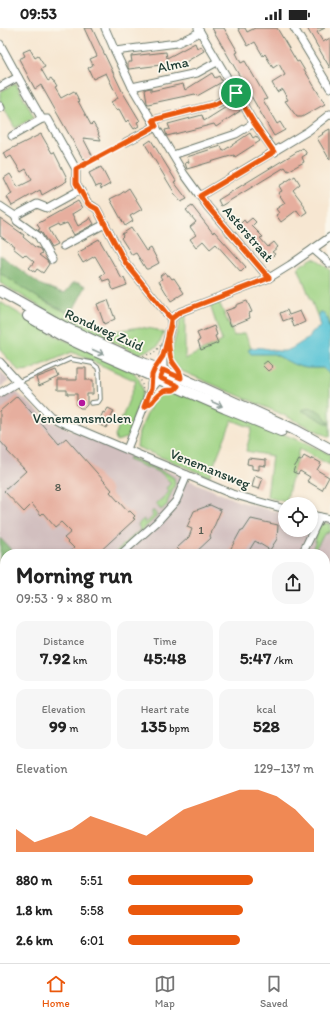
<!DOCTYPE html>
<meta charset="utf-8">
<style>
body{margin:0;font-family:Itim,sans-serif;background:#f6f6f6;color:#222;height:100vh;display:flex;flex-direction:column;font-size:15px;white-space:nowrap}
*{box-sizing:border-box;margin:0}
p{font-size:13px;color:#767676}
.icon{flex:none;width:22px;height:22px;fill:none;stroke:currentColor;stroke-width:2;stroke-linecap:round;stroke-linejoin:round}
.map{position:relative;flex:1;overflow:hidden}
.panel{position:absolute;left:0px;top:521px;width:330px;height:414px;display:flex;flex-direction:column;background:#fff;border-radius:16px 16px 0 0;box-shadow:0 2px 6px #0003}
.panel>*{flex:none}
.fabs{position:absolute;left:278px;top:469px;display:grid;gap:8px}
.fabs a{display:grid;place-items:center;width:40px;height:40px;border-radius:50%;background:#fff;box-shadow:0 2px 6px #0003;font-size:20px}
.pin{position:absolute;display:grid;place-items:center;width:34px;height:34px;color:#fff;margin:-17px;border:2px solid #fff;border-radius:50%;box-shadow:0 1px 4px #0007}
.round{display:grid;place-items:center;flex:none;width:42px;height:42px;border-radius:16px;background:#f6f6f6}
.headline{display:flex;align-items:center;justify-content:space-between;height:68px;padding:0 16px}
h1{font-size:22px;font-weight:700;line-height:30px}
.stats{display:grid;grid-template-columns:repeat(3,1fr);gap:6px;height:68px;padding:4px 16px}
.stats div{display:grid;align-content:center;border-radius:10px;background:#f6f6f6;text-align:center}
.stats b{font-size:17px;font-weight:700}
.stats small{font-size:11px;font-weight:400}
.stats p{font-size:11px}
.chart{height:112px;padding:8px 16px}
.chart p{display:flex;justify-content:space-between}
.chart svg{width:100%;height:72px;margin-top:4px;fill:#ea580c;opacity:.7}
ul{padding:0 16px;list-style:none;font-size:13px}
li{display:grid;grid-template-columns:64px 48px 1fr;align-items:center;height:30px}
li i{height:10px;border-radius:5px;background:#ea580c}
.status{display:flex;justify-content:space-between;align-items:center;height:28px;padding:0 20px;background:#fff;direction:ltr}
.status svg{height:11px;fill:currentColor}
.tabs{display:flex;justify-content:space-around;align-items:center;height:56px;border-top:1px solid #e0e0e0;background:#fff;font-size:11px;color:#767676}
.tabs a{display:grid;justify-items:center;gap:2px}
.tabs .current{color:#ea580c}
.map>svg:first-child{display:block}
.industrial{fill:#d2bfbf}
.green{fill:#9fd384;stroke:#5f885c}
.forest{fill:#7fb572;stroke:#4f7953}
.water{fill:#5bc5d6;stroke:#3d8185}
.building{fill:#e6ae9e}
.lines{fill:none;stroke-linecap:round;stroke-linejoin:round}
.service-casing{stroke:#6b786b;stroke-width:5.5}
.minor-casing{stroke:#6b786b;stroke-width:9}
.primary-casing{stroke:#6b786b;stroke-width:12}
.path{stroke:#6b786b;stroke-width:1.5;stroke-dasharray:1 3;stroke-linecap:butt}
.service{stroke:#fff;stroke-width:3.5}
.minor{stroke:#fff;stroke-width:7}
.primary{stroke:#fff;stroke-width:10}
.oneway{stroke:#8f9e9a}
.route-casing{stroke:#fff;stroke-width:8}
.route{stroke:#ea580c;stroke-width:5}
.poi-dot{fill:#b5179e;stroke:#fbf7ec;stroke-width:1.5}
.labels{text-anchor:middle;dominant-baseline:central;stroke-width:3.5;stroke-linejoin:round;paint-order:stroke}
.number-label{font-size:12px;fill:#51594e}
.street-label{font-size:14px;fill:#1f3d34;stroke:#fbf7ec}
.poi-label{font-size:14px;fill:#1f3d34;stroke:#fbf7ec}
</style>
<div class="status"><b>09:53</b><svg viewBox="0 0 49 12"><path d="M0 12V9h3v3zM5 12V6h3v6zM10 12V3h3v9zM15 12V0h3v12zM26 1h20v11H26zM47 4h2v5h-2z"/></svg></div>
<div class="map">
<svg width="330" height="935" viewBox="0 0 330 935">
<rect width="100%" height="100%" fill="#fbf7ec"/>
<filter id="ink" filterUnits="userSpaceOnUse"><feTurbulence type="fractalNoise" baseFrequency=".025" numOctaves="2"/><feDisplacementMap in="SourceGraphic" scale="8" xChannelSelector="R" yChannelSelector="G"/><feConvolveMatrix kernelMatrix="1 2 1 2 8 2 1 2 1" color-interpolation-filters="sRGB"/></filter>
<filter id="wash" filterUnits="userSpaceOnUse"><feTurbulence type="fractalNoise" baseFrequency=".012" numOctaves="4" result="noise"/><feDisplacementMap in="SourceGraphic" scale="16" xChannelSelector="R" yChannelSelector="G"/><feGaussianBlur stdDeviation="0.9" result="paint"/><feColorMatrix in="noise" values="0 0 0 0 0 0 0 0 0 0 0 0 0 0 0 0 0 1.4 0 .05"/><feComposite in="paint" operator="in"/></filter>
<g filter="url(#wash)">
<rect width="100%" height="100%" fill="#f7e7d2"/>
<g class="industrial">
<polygon points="0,342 9,353 0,359"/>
<polygon points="14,362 50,393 238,473 285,486 285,502 311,502 311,494 329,494 330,492 330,935 106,935 109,930 325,930 325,526 5,526 0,530 0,371"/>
</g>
<g class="green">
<polygon points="16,55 34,89 15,100 0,73 0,64"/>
<polygon points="313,230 318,232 330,242 330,305 327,291 324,286 319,286 318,290 298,239"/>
<polygon points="0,245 37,269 51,277 109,304 140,299 157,302 164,305 158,318 139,326 51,285 0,255"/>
<polygon points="0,274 58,309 132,342 139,351 143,363 127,410 116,413 115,408 136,353 72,324 30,342 19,343 0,322"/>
<polygon points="219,274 234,308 245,305 251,320 248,322 261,326 268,325 274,326 294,336 301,339 307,340 323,340 330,346 330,396 324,388 310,380 302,382 330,397 330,409 279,385 184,344 172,337 170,330 177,303 180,293 185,287 185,331 222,313 210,277"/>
<polygon points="178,361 204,372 330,426 330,437 299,421 286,474 267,469 272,428 246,423 252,400 232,392 209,449 137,419 139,404 152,375 163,364 174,364"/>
<polygon points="129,429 168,446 174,450 175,456 167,475 168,476 161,482 156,476 169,464 166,460 171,455 161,445 128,432"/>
<polygon points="152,483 154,483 156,486 156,489 117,526 113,526 140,502 138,496 144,491 145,496 153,488 152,486"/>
<polygon points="323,495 330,496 330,503 324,506 312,526 311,526 315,514 317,500"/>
<polygon points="0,574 5,580 5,626 0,630"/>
<polygon points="0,698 5,704 5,897 0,904"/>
<polygon points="0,906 5,911 5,930 25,930 30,935 0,935"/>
</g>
<g class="forest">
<polygon points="0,227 41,257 63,265 66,264 73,255 79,255 86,258 71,286 37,269 0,245"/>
<path d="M310 380C321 381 325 389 330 397L301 382Z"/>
<polygon points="0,510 15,526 5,526 5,540 0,543"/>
</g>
<path class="water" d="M320 284 324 286 327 291 330 305V347L323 340H307L301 339 293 336 274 326H251L248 322C260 315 272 325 285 323 294 321 300 314 308 311L310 309 312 304 320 299 318 291Z"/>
<g id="blocks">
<g class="building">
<polygon points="84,0 92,0 122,63 140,93 137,94 139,98 134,101 128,92 126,94 119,81 116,82 111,74 118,70 106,45 93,51 88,40 93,37 90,31 97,28"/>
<polygon points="212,0 224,0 238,24 236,25 241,35 245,33 267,71 263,72 277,96 280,94 285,102 274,108"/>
<polygon points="238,0 245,0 247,4 255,0 277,0 297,34 299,33 325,76 302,89 297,89 285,73 288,72 282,61 277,64 272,55 285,47 279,36 273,40 265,26 263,28 255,14 248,18"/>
<polygon points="307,0 325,0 317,4 323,14 330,10 330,40"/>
<polygon points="195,15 197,20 201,18 204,23 179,38 177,35 129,41 128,40 128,34 132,34 131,28 166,24 167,30"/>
<polygon points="30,21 35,30 38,28 45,39 41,41 48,53 51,51 53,54 54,54 57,59 55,60 61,70 74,63 78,70 77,70 79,73 78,73 91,97 93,95 99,105 98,106 101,112 83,110 93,129 86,133 84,130 83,131 41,57 35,61 19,31 25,28 23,24"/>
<polygon points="212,45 215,50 219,48 222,54 197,68 195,66 148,76 147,75 145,61 151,60 151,63 183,56 185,62"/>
<polygon points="231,76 233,80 237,78 240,83 216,99 214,96 167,108 165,102 170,101 168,96 202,87 204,93"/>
<polygon points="330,101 330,132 317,110 323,106 322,105"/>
<polygon points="250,105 253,110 256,108 260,113 235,129 234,127 187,141 185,135 189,134 187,129 221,118 223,123"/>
<polygon points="41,106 52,125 54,124 67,150 66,151 67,153 42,167 40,162 12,178 7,169 12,166 4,150 10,146 18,159 32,152 26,141 21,144 11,128 6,131 3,125"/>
<polygon points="151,112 176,153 174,154 187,171 181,174 173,165 174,164 145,116"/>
<polygon points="303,120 307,126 302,129 304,134 288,143 285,139 221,178 218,172"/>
<polygon points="101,139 110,156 101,161 100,157 96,159 89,145"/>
<polygon points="295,148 300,156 293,162 305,178 304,179 307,184 301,188 297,182 281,194 276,187 279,185 276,181 285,175 278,165 282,163 279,158"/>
<polygon points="129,160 142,181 130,188 133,193 125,198 110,171 118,167 119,167"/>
<polygon points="78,173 82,180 72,186 78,198 88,192 90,189 94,196 74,207 67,195 59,198 58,196 48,201 57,217 51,220 42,205 38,202 40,201 37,196"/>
<polygon points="192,178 213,205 214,203 246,239 241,244 216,216 210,221 203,213 196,219 190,211 196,207 190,199 196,194 186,182"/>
<polygon points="0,190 24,207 23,209 35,219 40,221 42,225 39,227 47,233 49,236 43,245 37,241 35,244 29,240 34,234 25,226 23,228 13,220 14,218 0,208"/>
<polygon points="252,190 256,194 252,198 263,209 260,210 268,219 274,214 278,219 272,224 275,226 270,231 239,197 244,192 246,195"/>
<polygon points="131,200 146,223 151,220 159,235 148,241 146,241 136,225 132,227 121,210 123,208 122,206"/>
<polygon points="99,211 122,251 124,250 127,257 113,262 109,251 103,253 100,248 105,245 95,228 83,235 77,225 86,220 85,219"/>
<polygon points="165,244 167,248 169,247 172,251 174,250 184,265 171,273 159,253 162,251 160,248"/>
<polygon points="108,272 115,291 104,296 97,276"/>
<polygon points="247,273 252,284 249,285 250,290 231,298 225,283 236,279 236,277"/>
<polygon points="287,282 289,287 300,283 305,294 294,299 291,290 283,293 280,285"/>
<polygon points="214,298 217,307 215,308 218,315 201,322 198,313 200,312 197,305"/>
<polygon points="267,333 273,339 268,343 262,337"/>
<polygon points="77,340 86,340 86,352 93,352 93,366 87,366 87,377 84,380 80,380 77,377 77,366 67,366 67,362 58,362 58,352 77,352"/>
<polygon points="56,342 59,349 39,358 36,350"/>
<polygon points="17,368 59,416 66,410 112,462 110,464 128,484 130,483 135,488 133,490 135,491 97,526 67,526 74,520 64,510 71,504 61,494 55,499 43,485 41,487 32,476 24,484 4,463 26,443 7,423 8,422 0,413 0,383"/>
<polygon points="108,380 114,383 106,400 98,396 103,384 105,385"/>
<polygon points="304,428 311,432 312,430 321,435 317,442 329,449 322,462 307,453 310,449 300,443 298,446 293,444 295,438 299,432 301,433"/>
<polygon points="248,430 266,432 266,438 259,437 259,442 252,441 252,437 247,436"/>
<polygon points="255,447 263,450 259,461 252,459"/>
<polygon points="210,477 221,482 210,508 211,510 194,526 183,526 177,520 189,509 192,501 187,499 194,483"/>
<polygon points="251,491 278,497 277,511 270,522 255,513 247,526 236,526 230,522 241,502 243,503"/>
</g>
</g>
</g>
<g filter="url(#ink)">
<use href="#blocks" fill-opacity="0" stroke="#6b786b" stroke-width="1"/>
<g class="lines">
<g class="service-casing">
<polyline id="service" points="18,354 70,331 92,335 98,340 99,345 100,371 98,374 91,375"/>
</g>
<g class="minor-casing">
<g id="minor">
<polyline points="105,0 115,23 132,59 184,146 208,179 269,250"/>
<polyline points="198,0 254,95 275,124"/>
<polyline points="294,0 330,60"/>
<polyline points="0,16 18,49 42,91 48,91 76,141 76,155 88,175 97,181 125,234 171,291"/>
<polyline points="115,23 177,15 200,4"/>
<polyline points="0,59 18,49"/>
<polyline points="132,59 197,45 217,34"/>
<polyline points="0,78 1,80"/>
<polyline points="153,92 216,76 236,65"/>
<polyline points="12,108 42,91"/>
<polyline points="126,114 156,98"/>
<polyline points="173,127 236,106 254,95"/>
<polyline points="200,168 308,103 330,86"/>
<polyline points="0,178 15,188 37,176 47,180 80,162"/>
<polyline points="15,188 17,193 38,208 52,232"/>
<polyline points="63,218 105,196"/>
<polyline points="313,221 330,236"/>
<polyline points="0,334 18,354 50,388 59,393 232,466 285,481"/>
<polyline points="151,361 160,351 163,343 163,328 171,297 171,291 180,284 269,250 290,237 330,209"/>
<polyline points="0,365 18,354"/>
<polyline points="127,421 151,361 151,356"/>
<polyline points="311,487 330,491"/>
<polyline points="121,526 157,494 176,473 187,447"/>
<polyline points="302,526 320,489"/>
<polyline points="0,638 5,633"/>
<polyline points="325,652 330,644"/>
<polyline points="325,855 330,856"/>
<polyline points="53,935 56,930"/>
<polyline points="162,935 165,930"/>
</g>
</g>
<g class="primary-casing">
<g id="primary">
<polyline points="0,263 64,299 138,333 181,350 295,402 330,421"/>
<polyline points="28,288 61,307 97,324 225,380 281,403"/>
</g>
</g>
<g class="path">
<polyline points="81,138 120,117"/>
<path d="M167 310C169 316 169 323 170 329 173 340 185 340 179 354 178 357 177 360 174 362H164L159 366 150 375 144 379 145 372 143 367 142 355 140 351 134 345V343L140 329 142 328 154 325Z"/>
<polyline points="325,794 330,797"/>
</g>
<use href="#service" class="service"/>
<use href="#minor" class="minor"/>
<use href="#primary" class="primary"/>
</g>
<defs><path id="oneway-shaft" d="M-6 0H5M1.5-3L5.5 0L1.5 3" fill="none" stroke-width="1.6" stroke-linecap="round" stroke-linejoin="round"/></defs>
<g class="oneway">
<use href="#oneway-shaft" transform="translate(98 324) rotate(24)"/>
<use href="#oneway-shaft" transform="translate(217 376) rotate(24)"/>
</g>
</g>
<g class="lines" filter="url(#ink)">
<g class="route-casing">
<path id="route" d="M236 65 216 76 153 92 156 98 76 141V155L88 176 97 181 125 234 171 291V297L163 328 155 340 152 347 151 361 144 379C147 377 149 376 152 374 155 370 159 365 164 363 170 360 172 366 178 358L160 350 163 342 181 350C181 341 174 339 171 331 170 329 168 311 168 309 168 303 171 297 171 291L180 284 269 250 208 179 200 168 274 124 254 95 236 65"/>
</g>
<use href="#route" class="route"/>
</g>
<circle class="poi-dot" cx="82" cy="375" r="4"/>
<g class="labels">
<g class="number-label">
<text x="58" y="459">8</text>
<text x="201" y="502">1</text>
</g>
<g class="street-label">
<text transform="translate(173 37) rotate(-12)">Alma</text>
<text transform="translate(248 206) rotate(49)">Asterstraat</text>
<text transform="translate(104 302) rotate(24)">Rondweg Zuid</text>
<text transform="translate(210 441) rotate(22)">Venemansweg</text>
</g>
<g class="poi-label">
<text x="82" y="390">Venemansmolen</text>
</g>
</g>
</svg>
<div class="fabs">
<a><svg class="icon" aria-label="locate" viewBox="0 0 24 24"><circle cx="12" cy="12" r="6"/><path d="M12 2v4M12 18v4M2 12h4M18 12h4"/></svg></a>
</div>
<div class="pin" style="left:236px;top:65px;background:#1e9e55"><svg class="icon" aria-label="arrive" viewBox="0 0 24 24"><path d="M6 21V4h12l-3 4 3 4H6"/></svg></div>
<section class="panel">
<div class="headline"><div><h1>Morning run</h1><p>09:53 · 9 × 880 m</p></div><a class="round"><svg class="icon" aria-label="share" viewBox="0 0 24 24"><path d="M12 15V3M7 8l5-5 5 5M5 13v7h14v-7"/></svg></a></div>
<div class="stats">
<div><p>Distance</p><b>7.92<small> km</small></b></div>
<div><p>Time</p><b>45:48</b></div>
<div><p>Pace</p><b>5:47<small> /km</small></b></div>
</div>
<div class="stats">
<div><p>Elevation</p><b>99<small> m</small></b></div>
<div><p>Heart rate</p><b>135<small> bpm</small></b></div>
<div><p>kcal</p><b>528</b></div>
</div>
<div class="chart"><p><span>Elevation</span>129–137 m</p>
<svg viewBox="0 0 160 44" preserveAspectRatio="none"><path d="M0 44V30L10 38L20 34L30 30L40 22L50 26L60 30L70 34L80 26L90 18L100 14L110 10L120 6L130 6L140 10L150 18L160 30V44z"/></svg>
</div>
<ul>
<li><b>880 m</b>5:51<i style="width:67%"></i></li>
<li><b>1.8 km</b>5:58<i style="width:62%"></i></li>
<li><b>2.6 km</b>6:01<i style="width:60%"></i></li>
</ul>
</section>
</div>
<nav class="tabs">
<a class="current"><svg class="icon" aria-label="home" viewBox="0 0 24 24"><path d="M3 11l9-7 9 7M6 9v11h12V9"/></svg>Home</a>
<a><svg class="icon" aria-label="map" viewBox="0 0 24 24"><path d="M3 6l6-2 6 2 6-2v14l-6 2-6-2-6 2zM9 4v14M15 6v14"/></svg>Map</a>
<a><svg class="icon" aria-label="saved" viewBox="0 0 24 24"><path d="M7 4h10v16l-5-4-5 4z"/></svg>Saved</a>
</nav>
